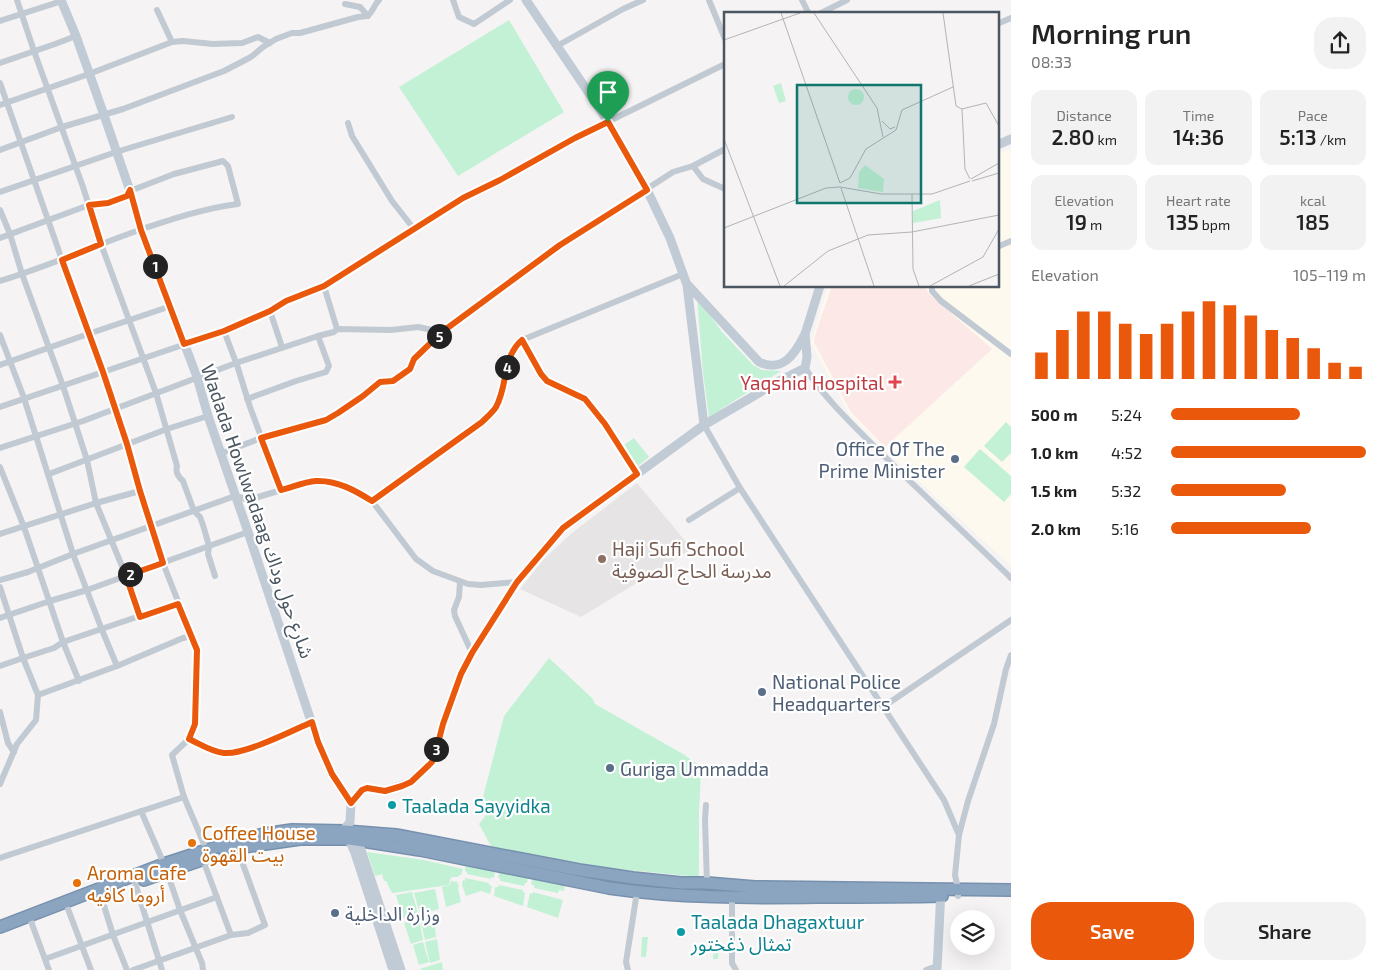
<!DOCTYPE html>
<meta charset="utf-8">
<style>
body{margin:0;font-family:"Exo 2","Noto Sans Arabic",sans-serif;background:#f2f2f2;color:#222;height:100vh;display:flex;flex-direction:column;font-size:19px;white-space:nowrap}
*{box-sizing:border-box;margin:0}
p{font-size:16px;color:#767676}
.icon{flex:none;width:28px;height:28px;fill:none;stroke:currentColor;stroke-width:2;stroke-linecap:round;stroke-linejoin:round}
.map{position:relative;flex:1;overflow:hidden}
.drawer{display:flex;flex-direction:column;background:#fff;width:375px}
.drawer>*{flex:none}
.fabs{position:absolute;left:950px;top:910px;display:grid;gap:10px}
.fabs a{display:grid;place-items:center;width:45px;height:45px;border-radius:50%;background:#fff;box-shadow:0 5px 20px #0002;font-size:25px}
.pin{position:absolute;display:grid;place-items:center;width:42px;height:42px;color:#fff;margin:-51px -21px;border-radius:50% 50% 50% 0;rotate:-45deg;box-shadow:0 0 5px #0007}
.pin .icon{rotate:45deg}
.km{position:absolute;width:25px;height:25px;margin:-12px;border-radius:50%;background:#222;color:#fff;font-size:14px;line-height:25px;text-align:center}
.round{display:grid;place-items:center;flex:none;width:52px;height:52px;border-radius:20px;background:#f2f2f2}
.overview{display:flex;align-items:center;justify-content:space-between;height:85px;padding:0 20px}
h1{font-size:28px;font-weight:600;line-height:38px}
.figures{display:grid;grid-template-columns:repeat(3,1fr);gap:8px;height:85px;padding:5px 20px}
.figures div{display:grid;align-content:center;border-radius:12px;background:#f2f2f2;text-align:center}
.figures b{font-size:21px;font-weight:600}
.figures small{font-size:14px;font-weight:400}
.figures p{font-size:14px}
.chart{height:140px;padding:10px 20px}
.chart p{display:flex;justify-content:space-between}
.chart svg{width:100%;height:90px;margin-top:5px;stroke:#ea580c;stroke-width:6}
.primary-button{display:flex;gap:10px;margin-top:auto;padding:10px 20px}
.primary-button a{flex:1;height:58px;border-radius:20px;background:#ea580c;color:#fff;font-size:20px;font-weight:600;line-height:58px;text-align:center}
.primary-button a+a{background:#f2f2f2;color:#222}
ul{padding:0 20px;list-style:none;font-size:16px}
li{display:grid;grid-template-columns:80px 60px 1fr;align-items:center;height:38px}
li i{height:12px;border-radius:6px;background:#ea580c}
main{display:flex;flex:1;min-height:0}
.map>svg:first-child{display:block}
.commercial{fill:#fdf9ef}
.education{fill:#e6e4e5}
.medical{fill:#fce8e6}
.green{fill:#c3f1d5}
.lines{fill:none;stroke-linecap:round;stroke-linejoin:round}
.highway-casing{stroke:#7690ad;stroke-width:14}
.street{stroke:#c1cad2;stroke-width:6}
.secondary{stroke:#c1cbd6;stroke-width:9}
.highway{stroke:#8ba5c1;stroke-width:11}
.route-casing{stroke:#fff;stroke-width:10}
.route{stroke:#ea580c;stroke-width:6}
.health-dot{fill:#e0444e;stroke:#fff;stroke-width:2}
.service-dot{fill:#5c6f8a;stroke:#fff;stroke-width:2}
.education-dot{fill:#8d6e63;stroke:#fff;stroke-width:2}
.culture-dot{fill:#0f9aa8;stroke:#fff;stroke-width:2}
.food-dot{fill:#e8710a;stroke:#fff;stroke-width:2}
.labels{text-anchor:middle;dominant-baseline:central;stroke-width:4.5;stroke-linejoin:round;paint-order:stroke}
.health-label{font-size:19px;fill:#be3a42;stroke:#fff;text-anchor:end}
.service-label{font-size:19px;fill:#4e5e75;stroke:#fff;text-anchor:start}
.street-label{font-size:19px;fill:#4a5661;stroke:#fff}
.education-label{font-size:19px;fill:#785e54;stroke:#fff;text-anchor:start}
.culture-label{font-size:19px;fill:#0d838f;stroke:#fff;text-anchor:start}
.food-label{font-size:19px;fill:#c56008;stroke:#fff;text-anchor:start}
.inset-road{fill:none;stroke:#b1b4b9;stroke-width:1}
.view{fill:#0f766e;fill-opacity:0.15;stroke:#0f766e;stroke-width:2.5}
.inset-edge{fill:none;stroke:#4a5661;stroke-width:2.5}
</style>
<main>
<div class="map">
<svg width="1011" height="970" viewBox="0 0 1011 970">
<rect width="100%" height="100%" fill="#f5f3f3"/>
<polygon class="commercial" points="1011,148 1011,566 895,460 849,414 811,343 828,286 997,286 997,154"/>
<polygon class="education" points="637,483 692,549 581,617 520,589 544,559 572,533"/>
<polygon class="medical" points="832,286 924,286 929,294 992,349 885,447 851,412 814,342 815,335"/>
<g class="green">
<polygon points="509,20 564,112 458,176 399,87"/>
<polygon points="697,297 722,332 753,365 762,370 781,371 709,417 703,373"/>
<polygon points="1006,422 1011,427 1011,453 1002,462 984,446"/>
<polygon points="634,438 649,457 638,466 624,445"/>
<polygon points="980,449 1011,476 1011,494 1004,502 964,467"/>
<polygon points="549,658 592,698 595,704 683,754 706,770 701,773 699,810 699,877 609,868 492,848 479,824 486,815 482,801 504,716"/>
<polygon points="367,852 424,860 463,869 461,875 459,875 458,877 452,877 450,880 449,885 392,893 386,881 384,881 382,874 375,876"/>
<polygon points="466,863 495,869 494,878 491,877 491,879 467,874 467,872 465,871"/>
<polygon points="499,870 528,876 527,883 525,883 524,886 500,881 500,878 498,878"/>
<polygon points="533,876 565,883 564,891 559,890 558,893 534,888 534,885 531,885"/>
<polygon points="465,878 489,883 489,885 492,886 490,894 481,891 466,896 462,885 463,880 465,881"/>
<polygon points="451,881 458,882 457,884 459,885 458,889 461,902 446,907 442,887 450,885"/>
<polygon points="499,885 523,890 523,892 525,893 523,906 494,896 495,887 498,887"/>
<polygon points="435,889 439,909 420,914 414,893"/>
<polygon points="412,892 418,914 403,918 396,895"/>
<polygon points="533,892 563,900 558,918 527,907 530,893 532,894"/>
<polygon points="434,916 436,937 425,940 420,919"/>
<polygon points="419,919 423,940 411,944 404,923"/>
<polygon points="642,937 648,937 646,957 641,957"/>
<polygon points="714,938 720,938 718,959 713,959"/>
<polygon points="437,939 440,960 430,963 425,942"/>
<polygon points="423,942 429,962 419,965 413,945"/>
<polygon points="442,962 443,970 421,970 420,969"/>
</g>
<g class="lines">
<g class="highway-casing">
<g id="highway">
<path d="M225 852 237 848 300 839H350L420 850 609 888C678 898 748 898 817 897 859 897 901 897 942 896"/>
<polyline points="144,880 210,857"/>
<polyline points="0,927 164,864 207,850 239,840 264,834 292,830 345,831 396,835 579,870 633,878 681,883 707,883 755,887 1011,890"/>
</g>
</g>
<g class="street">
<path d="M17 0 34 51 83 187 101 244 156 393 177 466C175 472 179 478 183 481L194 511 200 517 203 525 209 546 208 554 215 576"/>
<polyline points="453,0 459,17 474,24 510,0"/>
<polyline points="709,0 725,39"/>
<polyline points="802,0 809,14"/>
<polyline points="345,4 360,7 368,16"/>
<polyline points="157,10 172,42"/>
<polyline points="819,14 847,0"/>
<polyline points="0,21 62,1"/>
<polyline points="997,24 1011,18"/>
<polyline points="557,46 623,9 643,0"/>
<polyline points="0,63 55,44 76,36"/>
<polyline points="0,83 88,334 103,372 127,444 140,491 163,563 197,650 195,724 189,739 172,755 184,797 207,851"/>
<polyline points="0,105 89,74 172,42 183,41 213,44 242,43 258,37 270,43"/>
<polyline points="348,123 352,136 392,201 414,229"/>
<path d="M0 150 62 127 123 109 224 71 251 57 263 47 276 39 292 33H300L358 17C374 17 370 10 379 0"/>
<polyline points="693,166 703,179 725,189"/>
<polyline points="0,192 116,152 232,117"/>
<polyline points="0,210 10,234 22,274 63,386 87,460 96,503 126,576 140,617"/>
<path d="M0 238 89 205 107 203 127 196 130 191 174 174 223 161 228 166 238 204C206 208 176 218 145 228 96 245 49 266 0 281"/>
<polyline points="997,247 1011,241"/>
<polyline points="324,286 337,329"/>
<polyline points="932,286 932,291 941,301 1011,354"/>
<polyline points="270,311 282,347"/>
<polyline points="224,331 237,365 250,407 281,490"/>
<polyline points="0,335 24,398 73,554 102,630 117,666"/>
<polyline points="522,340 541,374 547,381 585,399 605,424 637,474"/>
<polyline points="0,365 88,334 171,306"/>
<path d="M805 368C824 397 849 421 873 445 918 490 965 533 1011 578"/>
<polyline points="247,399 296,381 326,372 329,366 318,336"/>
<polyline points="0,407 224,331 270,311 286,301 324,286 463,197 500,180 575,138 725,64"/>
<polyline points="704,425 740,488 944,800 959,835 955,875 958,889 958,896"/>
<polyline points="0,448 83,421 236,363 318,336 334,332 337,329 391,330 418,327 442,332"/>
<polyline points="222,453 261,438 326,420 338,413 363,396 380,382 393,381 410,369 414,359 442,332 560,245 673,172 693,166 725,149"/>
<polyline points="0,467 24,527 63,642 79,681"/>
<polyline points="49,474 167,429 208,416"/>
<path d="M372 501 482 422C487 417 493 412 496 407 508 386 502 357 522 340L683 274"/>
<polyline points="689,520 740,488"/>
<polyline points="0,534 96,503 140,491"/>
<polyline points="0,580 28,572 73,554 235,496 246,499 258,497 305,483 316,481 330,481 355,490 372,501 416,559 433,571 468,584 481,585 517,582"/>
<polyline points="460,582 459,597 454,610 455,616 472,653"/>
<polyline points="0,587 23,658 38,695 36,720 17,744 0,784"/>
<polyline points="0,618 50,601 87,590 248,532"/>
<polyline points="0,666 23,658 54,648 63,642 178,603"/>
<polyline points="38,695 117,666 183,638 192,636"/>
<polyline points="883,707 1011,620"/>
<polyline points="0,712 8,743 14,752"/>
<path d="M189 739C200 744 212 752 224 753 244 755 292 731 312 723"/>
<polyline points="706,805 705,820 707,883"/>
<polyline points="141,811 164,864"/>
<polyline points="959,835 968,801 994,724 1006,669 1011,655"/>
<polyline points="0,858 184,797"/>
<polyline points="203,860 231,935"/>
<polyline points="167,872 180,910 202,963 203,970"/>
<polyline points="135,883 162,970"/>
<polyline points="101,896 113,935 127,970"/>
<polyline points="732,897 732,963 736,970"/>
<polyline points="68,909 91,970"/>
<polyline points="29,916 49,970"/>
<polyline points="45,959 217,897"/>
<polyline points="133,970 231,935 248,933 265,925 237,848"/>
<polyline points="628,970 626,962 637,892"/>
<polyline points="926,970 937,966"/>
</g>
<g class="secondary">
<polyline points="61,0 76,36 104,115 130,191 141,230 197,377 208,416 248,532 318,742 332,774 351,803"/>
<polyline points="526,0 603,114 647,190 670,238 687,285 704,425"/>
<polyline points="997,145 1011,139"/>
<path d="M688 285 759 362C783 373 795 354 805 334"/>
<polyline points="351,803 362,790 367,788 385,791 411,782 432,762 443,724 461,674 472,653 517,582 563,528 704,425 781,380 805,368 807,357 805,334 820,286"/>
<polyline points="351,803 350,822 346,827 345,831 355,853 393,970"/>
<polyline points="356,835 401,970"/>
<polyline points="937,970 941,890"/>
</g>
<use href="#highway" class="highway"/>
</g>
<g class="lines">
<g class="route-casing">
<path id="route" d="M608 122 647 190 560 245 442 332 414 359 410 369 393 381 380 382 363 396 338 413 326 420 261 438 281 490C293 487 304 482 316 481 337 480 356 491 372 501L482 422C487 417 493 412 496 407 508 386 502 357 522 340L541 374 547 381 585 399 605 424 637 474 563 528 517 582 472 653 461 674 443 724 436 751 432 762 429 765 411 782 402 786 385 791 367 788 362 790 351 803 332 774 318 742 312 722C292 731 244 755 224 753 212 752 200 744 189 739L195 724 197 650 178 604 140 617 126 576 163 563 140 491 127 444 103 372 62 260 101 244 89 205 108 203 127 196 130 190 141 230 184 344 224 331 270 311 286 301 324 286 463 198 500 180 575 138Z"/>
</g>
<use href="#route" class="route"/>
</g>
<path class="health-dot" d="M892.5 374.5h5v5h5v5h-5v5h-5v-5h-5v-5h5z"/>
<g class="service-dot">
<circle cx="955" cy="459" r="5"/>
<circle cx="762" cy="692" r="5"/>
<circle cx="610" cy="768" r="5"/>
<circle cx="335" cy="913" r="5"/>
</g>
<circle class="education-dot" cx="602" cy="559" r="5"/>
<g class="culture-dot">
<circle cx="392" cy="805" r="5"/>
<circle cx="681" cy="932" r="5"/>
</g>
<g class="food-dot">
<circle cx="192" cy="843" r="5"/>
<circle cx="77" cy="883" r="5"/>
</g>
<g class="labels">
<g class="health-label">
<text x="884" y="382">Yaqshid Hospital</text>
</g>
<g class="service-label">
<text x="945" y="448" text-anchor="end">Office Of The<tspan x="945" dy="22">Prime Minister</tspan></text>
<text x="772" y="681">National Police<tspan x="772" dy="22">Headquarters</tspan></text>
<text x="620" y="768">Guriga Ummadda</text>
<text x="345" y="913">وزارة الداخلية</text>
</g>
<g class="street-label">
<text transform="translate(258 511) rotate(71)">Wadada Howlwadaag شارع حول وداك</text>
</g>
<g class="education-label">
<text x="612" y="548">Haji Sufi School<tspan x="612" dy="22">مدرسة الحاج الصوفية</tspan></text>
</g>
<g class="culture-label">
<text x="402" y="805">Taalada Sayyidka</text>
<text x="691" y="921">Taalada Dhagaxtuur<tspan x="691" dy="22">تمثال ذغختور</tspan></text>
</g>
<g class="food-label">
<text x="202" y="832">Coffee House<tspan x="202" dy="22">بيت القهوة</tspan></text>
<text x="87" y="872">Aroma Cafe<tspan x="87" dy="22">أروما كافيه</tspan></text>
</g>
</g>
<g transform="translate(724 12)">
<rect width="275" height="275" fill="#f5f3f3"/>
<path d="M57 71 62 89 55 91 49 74ZM124 85a8 8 0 1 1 16 0a8 8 0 1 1-16 0ZM141 153 160 167 159 180 134 176 135 160ZM216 188 217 206 189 211V199Z" fill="#c3f1d5"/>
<path class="inset-road" d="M57 1 116 171M90 1 153 96 159 125M219 1 232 94 238 97 262 91 275 114M0 28 76 1M238 97 241 157 246 167M158 109 166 117 171 115M0 127 56 274M247 167 275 151M248 169 275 161M116 171 126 166 142 137 172 118 178 98 229 75M117 176 150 274M188 182 189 257 195 274M0 216 102 176 116 175 157 182H208L246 169M60 274 104 239 144 223 188 220 275 203M206 274 259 245 275 217M245 274 275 262"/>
<path class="view" d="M73 73H197V191H73Z"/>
<rect width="275" height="275" class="inset-edge"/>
</g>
</svg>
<div class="fabs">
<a><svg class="icon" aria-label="layers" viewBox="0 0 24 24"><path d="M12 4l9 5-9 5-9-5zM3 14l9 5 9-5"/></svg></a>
</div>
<div class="pin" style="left:608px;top:122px;background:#1e9e55"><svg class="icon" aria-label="arrive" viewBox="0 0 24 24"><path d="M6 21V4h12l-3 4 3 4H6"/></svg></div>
<b class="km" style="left:155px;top:266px">1</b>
<b class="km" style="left:130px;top:574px">2</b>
<b class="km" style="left:436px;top:749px">3</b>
<b class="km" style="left:507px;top:367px">4</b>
<b class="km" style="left:439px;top:336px">5</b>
</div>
<section class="drawer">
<div class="overview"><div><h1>Morning run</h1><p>08:33</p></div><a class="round"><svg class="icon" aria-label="share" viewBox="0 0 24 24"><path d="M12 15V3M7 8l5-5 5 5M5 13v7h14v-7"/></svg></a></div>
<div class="figures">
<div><p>Distance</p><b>2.80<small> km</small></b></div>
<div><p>Time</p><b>14:36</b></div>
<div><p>Pace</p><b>5:13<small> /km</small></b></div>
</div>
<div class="figures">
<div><p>Elevation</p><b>19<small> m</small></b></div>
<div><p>Heart rate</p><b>135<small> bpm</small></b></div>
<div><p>kcal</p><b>185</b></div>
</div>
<div class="chart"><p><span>Elevation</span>105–119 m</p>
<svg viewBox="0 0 160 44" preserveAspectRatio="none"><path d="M5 44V31M15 44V20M25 44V11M35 44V11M45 44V17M55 44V22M65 44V17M75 44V11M85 44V6M95 44V8M105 44V13M115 44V20M125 44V24M135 44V29M145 44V36M155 44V38"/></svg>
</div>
<ul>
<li><b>500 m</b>5:24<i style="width:66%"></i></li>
<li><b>1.0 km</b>4:52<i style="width:100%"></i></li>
<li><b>1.5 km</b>5:32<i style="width:59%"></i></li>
<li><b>2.0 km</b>5:16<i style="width:72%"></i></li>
</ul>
<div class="primary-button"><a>Save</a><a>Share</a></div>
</section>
</main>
